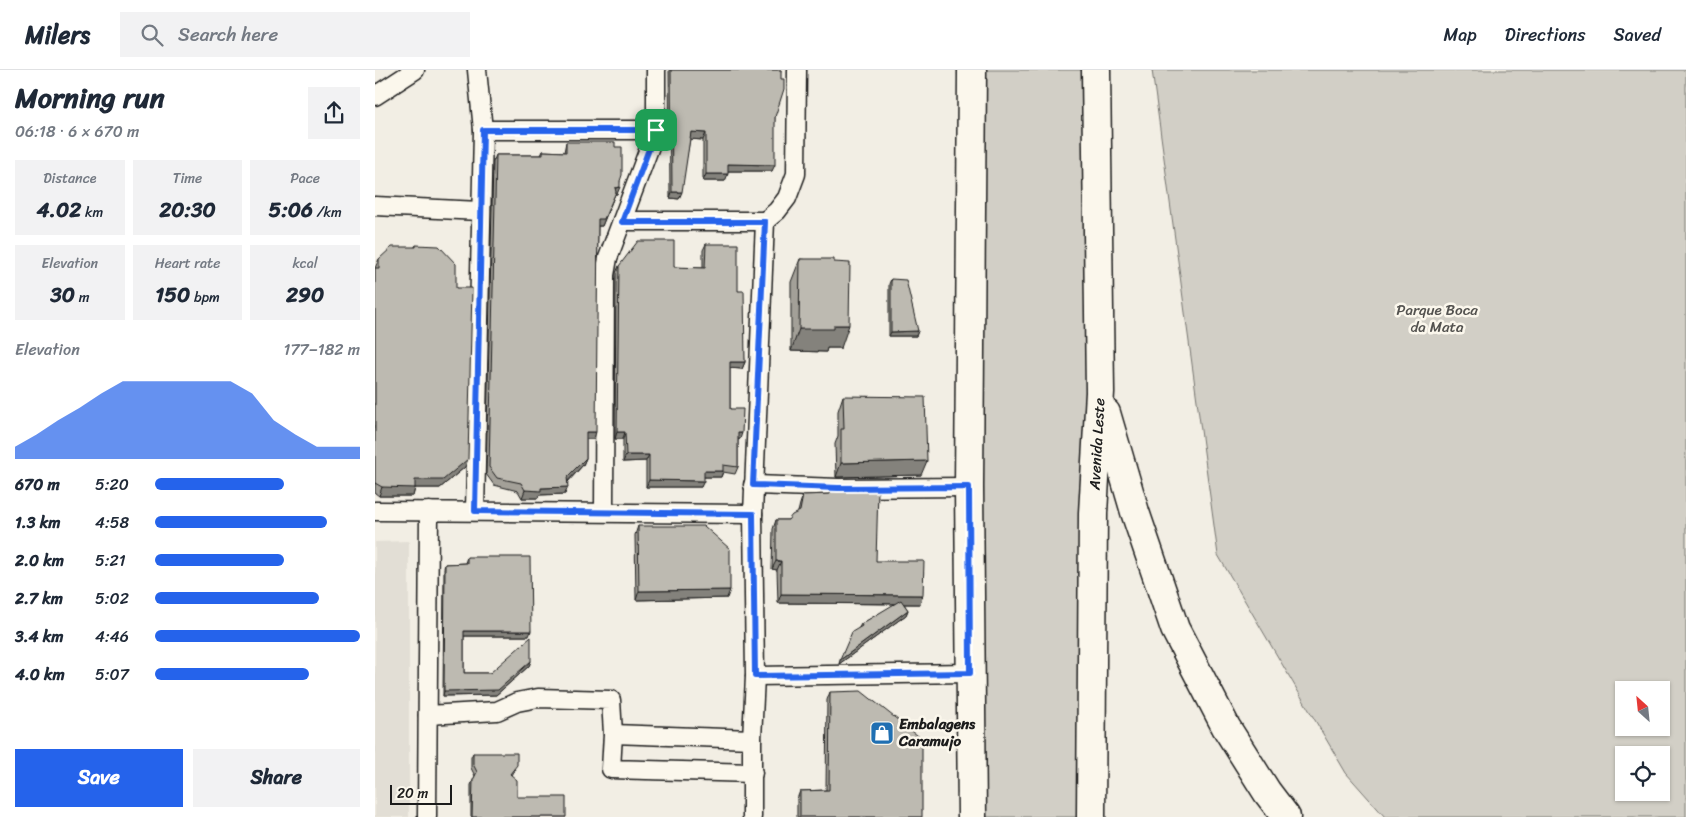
<!DOCTYPE html>
<meta charset="utf-8">
<style>
body{margin:0;font-family:Sriracha,sans-serif;background:#f2f2f3;color:#1f2937;height:100vh;display:flex;flex-direction:column;font-size:19px;white-space:nowrap}
*{box-sizing:border-box;margin:0}
p{font-size:16px;color:#747a83}
.icon{flex:none;width:28px;height:28px;fill:none;stroke:currentColor;stroke-width:2;stroke-linecap:round;stroke-linejoin:round}
.map{position:relative;flex:1;overflow:hidden}
.panel{display:flex;flex-direction:column;background:#fff;width:375px}
.panel>*{flex:none}
.needle{width:32px;rotate:333deg}
.controls{position:absolute;left:1240px;top:611px;display:grid;gap:10px}
.controls a{display:grid;place-items:center;width:55px;height:55px;border-radius:0px;background:#fff;box-shadow:0 1px 4px #0004;font-size:25px}
.scale{position:absolute;left:15px;bottom:12px;width:62px;box-sizing:border-box;padding-left:5px;border:2px solid #1c1c1c;border-top:0;font-size:14px;line-height:18px;white-space:nowrap;color:#1c1c1c;-webkit-text-stroke:4px #fbf7ec;paint-order:stroke}
.pin{position:absolute;display:grid;place-items:center;width:42px;height:42px;color:#fff;margin:-21px;border-radius:10px;box-shadow:0 2px 8px #0006}
.round{display:grid;place-items:center;flex:none;width:52px;height:52px;border-radius:0px;background:#f2f2f3}
.head{display:flex;align-items:center;justify-content:space-between;height:85px;padding:0 15px}
h1{font-size:28px;font-weight:800;line-height:38px}
.figures{display:grid;grid-template-columns:repeat(3,1fr);gap:8px;height:85px;padding:5px 15px}
.figures div{display:grid;align-content:center;border-radius:0px;background:#f2f2f3;text-align:center}
.figures b{font-size:21px;font-weight:800}
.figures small{font-size:14px;font-weight:400}
.figures p{font-size:14px}
.chart{height:140px;padding:10px 15px}
.chart p{display:flex;justify-content:space-between}
.chart svg{width:100%;height:90px;margin-top:5px;fill:#2563eb;opacity:.7}
.action{display:flex;gap:10px;margin-top:auto;padding:10px 15px}
.action a{flex:1;height:58px;border-radius:0px;background:#2563eb;color:#fff;font-size:20px;font-weight:800;line-height:58px;text-align:center}
.action a+a{background:#f2f2f3;color:#1f2937}
ul{padding:0 15px;list-style:none;font-size:16px}
li{display:grid;grid-template-columns:80px 60px 1fr;align-items:center;height:38px}
li i{height:12px;border-radius:6px;background:#2563eb}
header{display:flex;align-items:center;gap:30px;box-sizing:border-box;height:70px;padding:0 25px;background:#fff;border-bottom:1px solid #e0e1e3}
header strong{font-size:24px}
nav{display:flex;gap:28px;margin-inline-start:auto;font-size:18px}
.search{width:350px;height:45px;background:#f2f2f3;display:flex;align-items:center;gap:12px;box-sizing:border-box;padding:0 18px;border-radius:0px;color:#747a83;font-size:19px}
main{display:flex;flex:1;min-height:0}
.map>svg:first-child{display:block}
.built{fill:#e2ded5}
.green{fill:#d2cfc6;stroke:#777671;fill-rule:evenodd}
.lines{fill:none;stroke-linecap:round;stroke-linejoin:round}
.minor-casing{stroke:#1c1c1c;stroke-width:21}
.primary-casing{stroke:#1c1c1c;stroke-width:31}
.minor{stroke:#fbf7ec;stroke-width:18}
.primary{stroke:#fbf7ec;stroke-width:28}
.wall{fill:#a3a098;stroke:#1c1c1c}
.shaded-wall{fill:#84827c;stroke:#1c1c1c}
.building{fill:#bdbab1;stroke:#1c1c1c}
.route-casing{stroke:#fff;stroke-width:10}
.route{stroke:#2563eb;stroke-width:6}
.labels{text-anchor:middle;dominant-baseline:central;stroke-width:5;stroke-linejoin:round;paint-order:stroke}
.park-label{font-size:15px;fill:#53524f;stroke:#fbf7ec}
.street-label{font-size:15px;fill:#1c1c1c;stroke:#fbf7ec}
.poi-label{font-size:15px;font-weight:bold;fill:#1c1c1c;stroke:#fbf7ec;text-anchor:start}
</style>
<header>
<strong>Milers</strong>
<div class="search"><svg class="icon" aria-label="search" viewBox="0 0 24 24"><circle cx="10" cy="10" r="6"/><path d="M15 15l6 6"/></svg>Search here</div>
<nav><a>Map</a><a>Directions</a><a>Saved</a></nav>
</header>
<main>
<section class="panel">
<div class="head"><div><h1>Morning run</h1><p>06:18 · 6 × 670 m</p></div><a class="round"><svg class="icon" aria-label="share" viewBox="0 0 24 24"><path d="M12 15V3M7 8l5-5 5 5M5 13v7h14v-7"/></svg></a></div>
<div class="figures">
<div><p>Distance</p><b>4.02<small> km</small></b></div>
<div><p>Time</p><b>20:30</b></div>
<div><p>Pace</p><b>5:06<small> /km</small></b></div>
</div>
<div class="figures">
<div><p>Elevation</p><b>30<small> m</small></b></div>
<div><p>Heart rate</p><b>150<small> bpm</small></b></div>
<div><p>kcal</p><b>290</b></div>
</div>
<div class="chart"><p><span>Elevation</span>177–182 m</p>
<svg viewBox="0 0 160 44" preserveAspectRatio="none"><path d="M0 44V38L10 32L20 25L30 19L40 12L50 6L60 6L70 6L80 6L90 6L100 6L110 12L120 25L130 32L140 38L150 38L160 38V44z"/></svg>
</div>
<ul>
<li><b>670 m</b>5:20<i style="width:63%"></i></li>
<li><b>1.3 km</b>4:58<i style="width:84%"></i></li>
<li><b>2.0 km</b>5:21<i style="width:63%"></i></li>
<li><b>2.7 km</b>5:02<i style="width:80%"></i></li>
<li><b>3.4 km</b>4:46<i style="width:100%"></i></li>
<li><b>4.0 km</b>5:07<i style="width:75%"></i></li>
</ul>
<div class="action"><a>Save</a><a>Share</a></div>
</section>
<div class="map">
<svg width="1311" height="747" viewBox="0 0 1311 747">
<rect width="100%" height="100%" fill="#f2eee4"/>
<filter id="ink" filterUnits="userSpaceOnUse"><feTurbulence type="fractalNoise" baseFrequency=".02" numOctaves="2"/><feDisplacementMap in="SourceGraphic" scale="10" xChannelSelector="R" yChannelSelector="G"/><feConvolveMatrix kernelMatrix="1 2 1 2 8 2 1 2 1" color-interpolation-filters="sRGB"/></filter>
<g filter="url(#ink)">
<polygon class="built" points="34,471 34,747 0,747 0,472"/>
<g class="green">
<polygon points="598,0 716,0 706,747 594,747"/>
<path d="M777 0H1311V747H1010L971 703 843 485ZM1249 620H1286V658H1249ZM1249 685H1286V722H1249Z"/>
</g>
<g class="lines">
<g class="minor-casing">
<g id="minor">
<polyline points="0,26 40,0"/>
<polyline points="108,60 281,60"/>
<polyline points="0,136 105,141"/>
<polyline points="247,151 390,151"/>
<polyline points="378,415 463,418 594,417"/>
<polyline points="0,441 378,444 390,151 402,141 412,128 421,104 422,0"/>
<polyline points="100,441 108,60 102,0"/>
<polyline points="229,442 230,205 233,188 281,60 281,0"/>
<polyline points="380,606 595,603"/>
<polyline points="53,645 122,641 142,632 163,628 236,630 238,664 236,699 378,703"/>
<polyline points="238,664 377,669"/>
<polyline points="52,747 54,441"/>
<polyline points="377,747 377,669 380,606 378,444"/>
</g>
</g>
<g class="primary-casing">
<g id="primary">
<polyline points="597,0 594,417 597,747"/>
<polyline points="731,343 760,442 800,559 851,657 892,722 911,747"/>
<polyline points="716,747 718,443 725,322 721,0"/>
</g>
</g>
<use href="#minor" class="minor"/>
<use href="#primary" class="primary"/>
</g>
<g class="wall">
<polygon points="294,0 406,0 400,47 397,101 353,101 350,111 328,111 328,70 315,69 304,129 295,128"/>
<polygon points="191,72 245,111 242,124 240,124 227,156 223,156 219,369 211,369 211,388 208,395 193,412 190,424 164,425 163,428 147,428 143,421 119,415 111,404 118,92 121,85 166,85 168,81 189,82"/>
<polygon points="331,174 363,221 370,292 367,299 355,298 355,339 365,369 363,370 363,397 360,404 348,402 346,407 329,407 326,417 271,417 271,391 248,392 248,369 240,369 241,203 244,196 328,198 328,180"/>
<polygon points="41,175 81,218 90,397 65,418 40,418 38,426 4,426 0,423 0,198 4,189 40,177"/>
<polygon points="425,189 459,192 466,278 452,278 451,282 416,281 416,212"/>
<polygon points="516,209 543,261 541,266 514,266 514,214"/>
<polygon points="468,326 546,405 461,407 460,374 463,366 463,341"/>
<polygon points="456,419 501,491 545,534 529,534 533,540 531,545 464,594 486,554 521,534 403,533 402,500 397,499 398,459 401,450 413,450 423,442 425,434 428,425 454,424"/>
<polygon points="263,456 352,528 261,530 260,465"/>
<polygon points="92,487 154,566 89,566 89,603 115,603 156,591 154,596 121,625 68,626 69,498 70,494 90,493"/>
<polygon points="455,622 547,747 422,747 422,729 425,721 451,720 452,630"/>
<polygon points="98,683 140,699 136,705 142,727 191,747 96,747 96,715 100,706 96,698 96,687"/>
</g>
<g class="shaded-wall">
<polygon points="316,62 331,63 328,70 314,69"/>
<polygon points="353,94 400,95 397,101 350,101"/>
<polygon points="331,104 353,104 350,111 328,111"/>
<polygon points="245,117 242,124 240,124 227,156 220,156 223,149 240,118"/>
<polygon points="297,122 307,122 304,129 295,128"/>
<polygon points="459,255 474,255 466,278 452,278 451,282 416,281 424,259"/>
<polygon points="543,261 541,266 514,266 516,262"/>
<polygon points="355,292 370,292 367,299 352,298"/>
<polygon points="211,362 221,362 219,369 209,369"/>
<polygon points="242,362 250,362 248,369 240,369"/>
<polygon points="363,363 367,363 365,369 360,370"/>
<polygon points="251,385 274,385 271,391 248,392"/>
<polygon points="211,388 208,395 190,414 192,407"/>
<polygon points="93,389 90,397 65,418 40,418 38,426 4,426 7,417 40,410"/>
<polygon points="552,391 546,405 461,407 466,393"/>
<polygon points="329,401 348,401 346,407 326,407"/>
<polygon points="274,410 329,411 326,417 271,417"/>
<polygon points="193,417 190,424 164,425 163,428 147,428 150,420 166,418"/>
<polygon points="401,491 406,491 402,500 397,499"/>
<polygon points="355,520 352,528 261,530 264,521"/>
<polygon points="406,524 548,525 545,534 403,533"/>
<polygon points="533,540 531,545 464,594 465,590"/>
<polygon points="89,561 156,561 154,566 87,566"/>
<polygon points="156,591 154,596 121,625 68,626 69,621"/>
</g>
<g class="building">
<polygon points="296,0 406,0 406,9 409,9 409,19 400,47 400,95 353,94 353,104 331,104 331,63 316,62 307,122 297,122"/>
<polygon points="191,72 240,72 240,77 247,77 247,105 245,111 245,117 240,118 241,122 229,149 223,149 221,362 211,362 211,388 192,407 193,417 166,418 166,421 150,420 146,413 122,408 114,397 121,85 168,85 168,81 191,82"/>
<polygon points="263,171 299,171 299,197 330,198 331,174 363,174 363,221 369,221 370,292 355,292 355,339 368,339 367,363 363,363 363,397 348,395 348,401 329,401 329,411 274,410 274,385 251,385 250,362 242,362 244,196"/>
<polygon points="41,175 64,176 81,194 81,218 97,218 93,389 68,410 40,410 40,418 7,417 0,413 0,198 4,198 4,189 17,177 41,177"/>
<polygon points="425,189 459,189 459,192 475,193 474,255 459,255 459,259 424,259"/>
<polygon points="516,209 531,210 543,261 516,262"/>
<polygon points="468,326 550,327 552,391 466,393 466,359 469,359"/>
<polygon points="456,419 503,419 501,491 549,491 548,525 406,524 406,491 401,491 401,450 413,450 417,445 425,441 428,425 455,424"/>
<polygon points="263,456 329,456 355,479 355,520 264,521"/>
<polygon points="92,487 155,487 156,561 89,561 89,603 115,603 156,567 156,591 123,620 69,621 70,494 92,493"/>
<polygon points="526,530 533,540 465,590 477,562 487,556 486,554"/>
<polygon points="486,621 547,669 547,747 425,747 425,721 454,720 455,622"/>
<polygon points="98,683 142,683 142,695 135,704 142,710 142,727 191,727 191,747 97,747 98,710 102,702 98,694"/>
</g>
</g>
<g class="lines" filter="url(#ink)">
<g class="route-casing">
<polygon id="route" points="108,60 281,60 247,152 390,152 378,415 463,418 594,417 595,603 380,606 378,444 100,441"/>
</g>
<use href="#route" class="route"/>
</g>
<defs>
<g id="shop-square" transform="scale(1.25)"><rect x="-9" y="-9" width="18" height="18" rx="4" fill="#1f6fb2" stroke="#fbf7ec"/><path d="M-5-2.5h2.3a2.7 3.5 0 0 1 5.4 0H5L5.5 6h-11ZM-1.5-2.5h3a1.5 2.3 0 0 0-3 0Z" fill="#fff"/></g>
</defs>
<g fill-rule="evenodd">
<use href="#shop-square" x="507" y="663"/>
</g>
<g class="labels">
<g class="park-label">
<text x="1062" y="240">Parque Boca<tspan x="1062" dy="17">da Mata</tspan></text>
</g>
<g class="street-label">
<text transform="translate(722 374) rotate(-87)">Avenida Leste</text>
</g>
<g class="poi-label">
<text x="524" y="654">Embalagens<tspan x="524" dy="17">Caramujo</tspan></text>
</g>
</g>
</svg>
<div class="controls">
<a><svg class="needle" viewBox="-14 -14 28 28"><path d="M0-13l5 13h-10z" fill="#e53935"/><path d="M0 13l5-13h-10z" fill="#747a83"/></svg></a>
<a><svg class="icon" aria-label="locate" viewBox="0 0 24 24"><circle cx="12" cy="12" r="6"/><path d="M12 2v4M12 18v4M2 12h4M18 12h4"/></svg></a>
</div>
<div class="scale">20 m</div>
<div class="pin" style="left:281px;top:60px;background:#1e9e55"><svg class="icon" aria-label="arrive" viewBox="0 0 24 24"><path d="M6 21V4h12l-3 4 3 4H6"/></svg></div>
</div>
</main>
